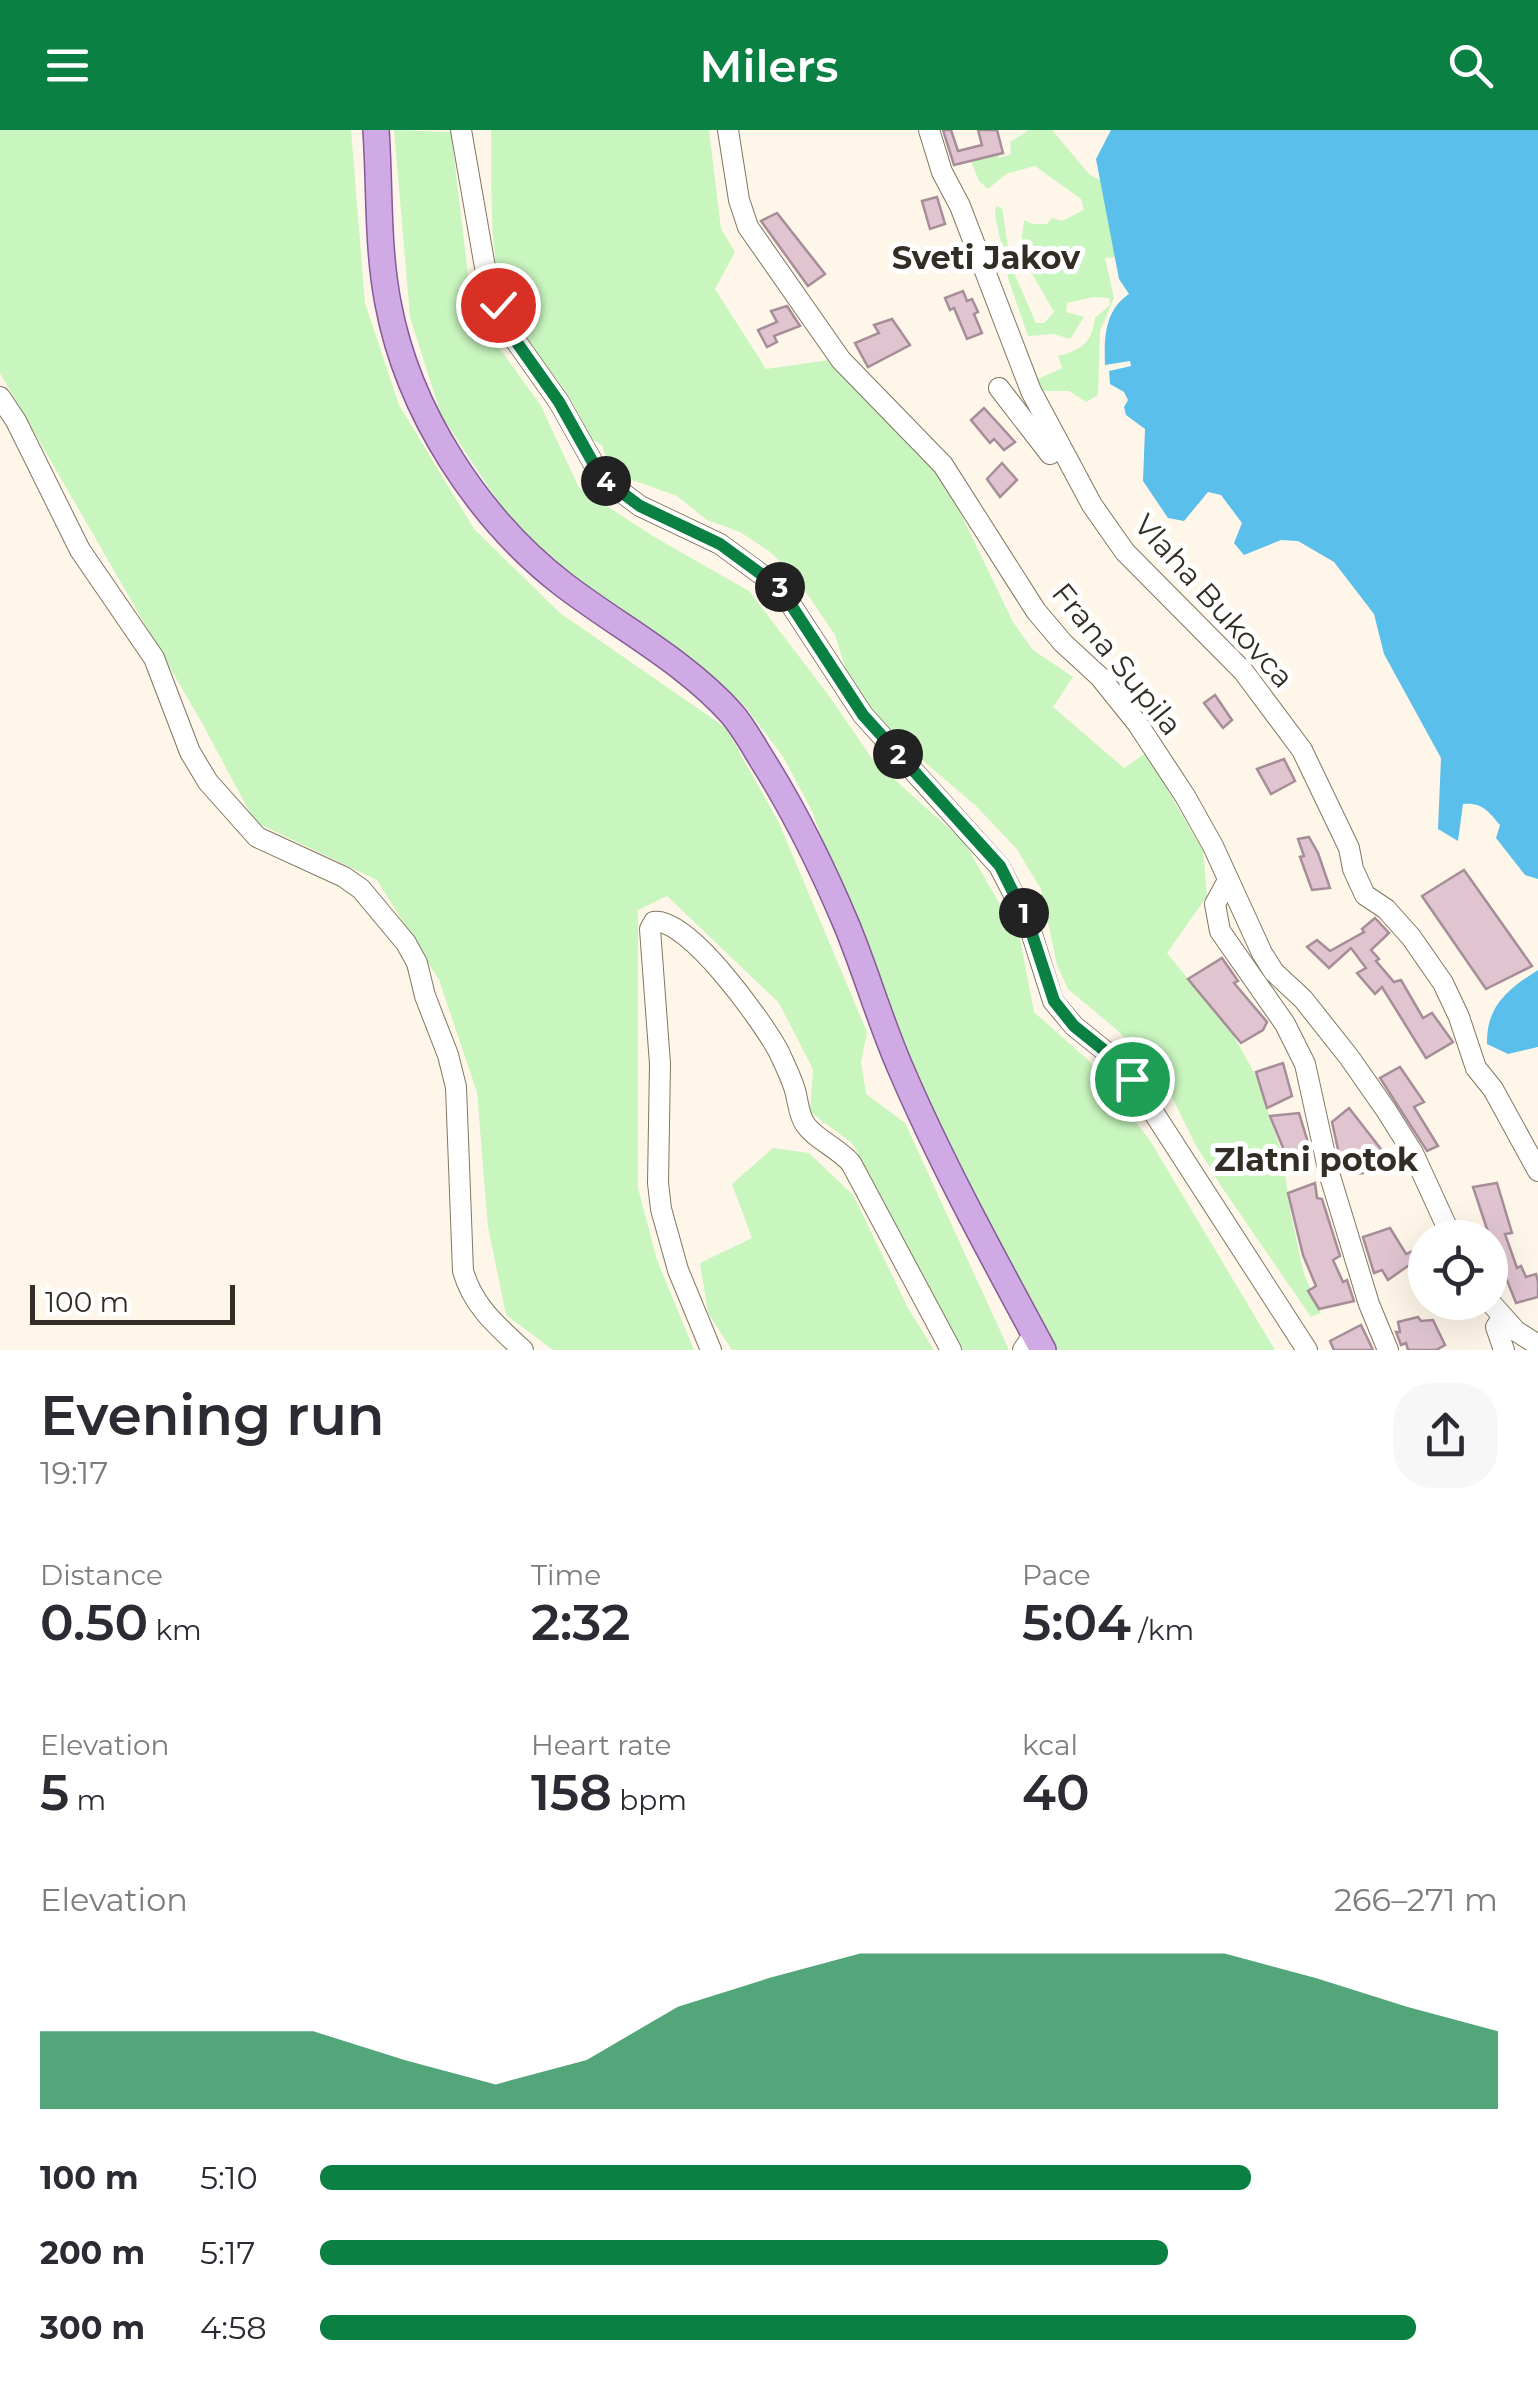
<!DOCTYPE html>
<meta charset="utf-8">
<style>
body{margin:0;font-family:Montserrat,sans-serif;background:#f7f7f7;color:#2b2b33;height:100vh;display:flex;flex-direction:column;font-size:38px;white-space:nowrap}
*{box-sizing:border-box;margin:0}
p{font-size:32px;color:#7c7c81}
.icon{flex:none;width:55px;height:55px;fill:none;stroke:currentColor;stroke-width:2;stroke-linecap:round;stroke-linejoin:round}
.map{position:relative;height:1220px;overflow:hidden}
.panel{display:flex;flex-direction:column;background:#fff;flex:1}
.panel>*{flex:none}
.controls{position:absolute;left:1408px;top:1090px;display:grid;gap:20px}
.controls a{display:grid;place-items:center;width:100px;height:100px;border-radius:50%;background:#fff;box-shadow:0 10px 40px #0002;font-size:50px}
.scale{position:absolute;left:30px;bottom:25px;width:205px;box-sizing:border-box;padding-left:10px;border:5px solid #322e25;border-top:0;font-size:28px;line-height:35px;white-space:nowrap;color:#322e25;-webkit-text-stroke:8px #fff;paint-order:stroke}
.pin{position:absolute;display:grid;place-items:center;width:85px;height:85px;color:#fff;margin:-42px;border:5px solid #fff;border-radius:50%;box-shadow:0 2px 10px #0007}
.km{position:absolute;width:50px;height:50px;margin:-25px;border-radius:50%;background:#222;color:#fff;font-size:28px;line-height:50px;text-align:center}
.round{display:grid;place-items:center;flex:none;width:105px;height:105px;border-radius:40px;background:#f7f7f7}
.head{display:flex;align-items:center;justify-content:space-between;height:170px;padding:0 40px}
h1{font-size:55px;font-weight:600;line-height:75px}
.stats{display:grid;grid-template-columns:repeat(3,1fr);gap:15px;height:170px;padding:10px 40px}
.stats div{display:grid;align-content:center}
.stats b{font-size:50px;font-weight:600}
.stats small{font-size:28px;font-weight:400}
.stats p{font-size:28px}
.chart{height:280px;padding:20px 40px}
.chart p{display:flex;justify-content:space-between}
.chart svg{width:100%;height:180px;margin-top:10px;fill:#0b8043;opacity:.7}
ul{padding:0 40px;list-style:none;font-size:32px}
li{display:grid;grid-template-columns:160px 120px 1fr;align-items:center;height:75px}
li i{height:25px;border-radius:12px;background:#0b8043}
header{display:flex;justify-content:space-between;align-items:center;height:130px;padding:0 40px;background:#0b8043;color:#fff;font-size:45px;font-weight:600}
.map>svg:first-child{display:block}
.green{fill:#c9f5bf}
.water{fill:#5abfea}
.building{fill:#e0c5d1;stroke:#a68d98;stroke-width:2.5}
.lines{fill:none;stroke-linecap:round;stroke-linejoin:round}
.minor-casing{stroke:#817661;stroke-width:22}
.major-casing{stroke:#855a96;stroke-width:28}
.minor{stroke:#fff;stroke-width:20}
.major{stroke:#d0aae5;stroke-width:25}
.route-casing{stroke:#fff;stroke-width:20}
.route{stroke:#0b8043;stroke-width:12}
.labels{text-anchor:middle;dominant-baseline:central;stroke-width:10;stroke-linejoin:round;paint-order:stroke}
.street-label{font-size:30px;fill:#322e25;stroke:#fff}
.neighbourhood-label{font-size:32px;font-weight:bold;fill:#322e25;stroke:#fff}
</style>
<header><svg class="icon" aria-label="menu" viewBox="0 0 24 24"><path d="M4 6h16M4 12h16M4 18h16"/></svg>Milers<svg class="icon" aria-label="search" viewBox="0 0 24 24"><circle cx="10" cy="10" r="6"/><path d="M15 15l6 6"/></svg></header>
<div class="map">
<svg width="1538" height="1220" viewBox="0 0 1538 1220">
<rect width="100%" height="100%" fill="#fef6e8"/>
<g class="green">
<polygon points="0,0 351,0 365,173 399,275 474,399 560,483 726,598 779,693 867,902 861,932 866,964 905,993 1009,1220 962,1220 853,1014 810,982 813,939 779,873 667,766 638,780 638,1058 657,1130 694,1220 553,1220 506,1185 488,1097 477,962 439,850 377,750 255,692 202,593 0,243"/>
<polygon points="394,0 451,2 468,144 493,209 541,276 579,358 656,408 749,461 827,563 873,630 964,712 1020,809 1034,882 1089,931 1149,1009 1275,1220 1054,1220 950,1018 876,857 812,681 784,628 743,574 580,455 520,405 441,285 410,187"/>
<path d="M491 0H709L721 99 735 122 715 159 766 239 829 230 926 321 955 372 1013 492 1033 520 1073 547 1053 577 1124 638 1146 623 1203 721 1207 766 1167 823 1232 903 1257 948 1282 1024 1291 1085 1304 1144 1321 1183 1311 1187 1221 1056 1195 1014 1161 944 1117 900 1068 859 1057 835 1041 759 1016 718 975 675 868 584 848 546 835 505 795 446 769 421 740 402 707 390 677 366 621 346 607 331 602 315 588 307C576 265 542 233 517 197 485 150 493 56 491 0Z"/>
<path d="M1029 0H1052L1089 44 1101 51 1117 127 1105 128 1114 168 1100 201 1098 265 1086 272 1069 261H1043L1038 249 1062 238 1058 226C1081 220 1092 213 1095 188L1110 175 1109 168 1094 167 1067 173 1066 182 1084 187 1070 209 1054 204 1028 206 1009 151 995 85 996 76 1002 78 1011 136 1036 193H1044L1054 182 1020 123 1024 90 1033 94H1047L1052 88 1062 91 1084 80 1081 69 1035 36 1006 44 988 59 979 51 971 31 998 24 999 28 1011 24 1010 12Z"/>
<polygon points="773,1018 809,1023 853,1065 908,1178 934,1220 732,1220 708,1183 700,1133 752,1108 732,1054"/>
</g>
<g class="water">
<path d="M1111 0H1538V749L1525 745 1496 708 1500 695C1488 681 1482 672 1463 674L1458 711 1438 699 1441 628 1384 524 1374 484 1334 432 1298 411 1281 410 1244 425 1234 413 1242 393 1221 365 1208 362 1184 391 1168 388 1143 351 1145 299 1126 285 1124 277 1128 270 1124 262 1110 254 1109 241 1131 236 1130 231 1105 235C1104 207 1105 180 1129 164L1119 149 1096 29Z"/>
<path d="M1538 840V917L1508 924 1487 914C1486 876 1508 859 1538 840Z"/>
</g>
<g class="building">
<polygon points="943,0 951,0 958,21 982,15 978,0 997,0 1003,23 954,35"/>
<polygon points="937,67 945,94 930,99 922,71"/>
<polygon points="777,83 825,144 808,156 761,91"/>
<polygon points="963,161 967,171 972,169 978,182 974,184 982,203 967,209 954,178 950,180 945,168"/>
<polygon points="787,176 800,196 774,206 777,212 767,217 758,200 777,192 771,181"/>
<polygon points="892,189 910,215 868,237 855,213 879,203 874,195"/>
<polygon points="984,278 1015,312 1004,320 994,309 990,313 971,290"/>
<polygon points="1002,333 1017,350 1000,367 987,349"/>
<polygon points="1215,565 1232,590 1223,598 1204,573"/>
<polygon points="1284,629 1295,651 1271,664 1257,639"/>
<polygon points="1309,707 1318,723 1330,758 1312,760 1300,727 1304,726 1298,709"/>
<polygon points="1464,740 1532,836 1486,859 1422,766"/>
<polygon points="1375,788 1389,803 1371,820 1379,829 1376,831 1394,852 1401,850 1423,888 1432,883 1453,912 1426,928 1382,857 1375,864 1357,843 1366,838 1351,818 1329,838 1307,817 1317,810 1330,821 1364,802 1362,799"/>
<polygon points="1222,828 1238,851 1234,853 1267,892 1263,900 1241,913 1188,849"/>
<polygon points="1283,933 1292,966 1267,978 1256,942"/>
<polygon points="1400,937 1424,972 1414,977 1438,1016 1427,1021 1380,948"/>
<polygon points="1349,978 1381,1019 1373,1026 1374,1032 1364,1036 1363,1043 1353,1044 1348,1030 1341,1033 1332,992"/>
<polygon points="1299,983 1309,1016 1293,1026 1286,1025 1270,986"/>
<polygon points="1315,1053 1317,1068 1322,1069 1340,1126 1333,1130 1343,1152 1347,1150 1354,1171 1319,1179 1308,1161 1316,1156 1303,1125 1288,1063"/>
<polygon points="1497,1053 1512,1103 1505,1104 1517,1138 1521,1136 1526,1147 1536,1144 1538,1152 1538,1167 1516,1173 1499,1130 1490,1131 1490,1108 1473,1057"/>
<polygon points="1390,1098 1406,1124 1425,1116 1425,1124 1388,1150 1382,1140 1374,1143 1363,1107"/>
<polygon points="1418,1187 1421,1191 1433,1190 1445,1215 1436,1220 1408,1220 1406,1213 1401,1215 1396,1202 1400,1202 1398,1192"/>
<polygon points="1361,1195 1373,1220 1334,1220 1330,1211"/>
</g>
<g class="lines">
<g class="minor-casing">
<g id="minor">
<polyline points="461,0 486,143 498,175 513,207 559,272 601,347 640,376 720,414 780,458 863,585 999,736 1028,792 1053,871 1074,896 1115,929 1132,949 1307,1220"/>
<polyline points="728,0 739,70 748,97 841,230 943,335 1036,481 1063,513 1100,547 1137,593 1185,666 1213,716 1262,823 1274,842 1303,869 1349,927 1386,980 1413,1023 1452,1108"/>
<polyline points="929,0 942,42 960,76 1031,261 1092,375 1125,422 1243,541 1302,620 1349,718 1353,739 1365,765 1386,779 1411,807 1443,853 1459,887 1476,938 1493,959 1538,1041"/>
<polyline points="999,258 1050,324"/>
<path d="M0 267 16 291 80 420 154 528 190 622 208 652 257 707 344 747 361 759 406 813 417 833 425 866 448 925 456 957 463 1141C473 1176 497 1196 523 1220"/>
<polyline points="1227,752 1215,774 1220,801 1285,894 1305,934 1329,1043 1369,1174 1388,1220"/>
<polyline points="1490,1172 1516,1201 1538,1215"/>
<polyline points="1503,1187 1496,1197 1504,1220"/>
<path d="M711 1220 678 1140 661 1079 658 1053 660 934 650 799 654 792C688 787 763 892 779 922 784 933 790 945 794 957 798 968 798 984 805 994 815 1009 838 1018 851 1033L951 1220"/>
<polyline points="1023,1220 1034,1204"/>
</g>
</g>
<g class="major-casing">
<path id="major" d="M376 0C380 57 377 116 388 173 408 281 478 389 564 455 619 497 686 532 732 584 743 597 752 613 761 628 794 680 823 739 847 796 866 842 880 891 900 937 942 1035 993 1127 1043 1220"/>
</g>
<use href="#minor" class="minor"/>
<use href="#major" class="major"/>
</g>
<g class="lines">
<g class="route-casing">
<polyline id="route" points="498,175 513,207 559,272 601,347 640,376 720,414 780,458 863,585 1000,736 1028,792 1054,871 1074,896 1115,929 1132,949"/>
</g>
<use href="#route" class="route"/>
</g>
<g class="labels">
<g class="street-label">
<text transform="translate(1214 471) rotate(48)">Vlaha Bukovca</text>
<text transform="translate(1117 529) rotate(51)">Frana Supila</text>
</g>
<g class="neighbourhood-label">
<text x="986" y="127">Sveti Jakov</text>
<text x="1316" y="1029">Zlatni potok</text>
</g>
</g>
</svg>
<div class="controls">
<a><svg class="icon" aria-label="locate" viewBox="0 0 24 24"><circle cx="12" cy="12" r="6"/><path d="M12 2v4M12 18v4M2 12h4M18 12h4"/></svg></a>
</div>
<div class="scale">100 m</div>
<div class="pin" style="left:1132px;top:949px;background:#1e9e55"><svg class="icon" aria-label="arrive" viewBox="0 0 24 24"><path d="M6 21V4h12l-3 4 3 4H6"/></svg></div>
<div class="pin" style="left:498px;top:175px;background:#d93025"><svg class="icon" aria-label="check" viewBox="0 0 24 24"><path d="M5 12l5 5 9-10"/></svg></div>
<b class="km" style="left:1024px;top:783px">1</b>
<b class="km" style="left:898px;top:624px">2</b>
<b class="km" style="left:780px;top:457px">3</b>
<b class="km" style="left:606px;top:351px">4</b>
</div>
<section class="panel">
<div class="head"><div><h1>Evening run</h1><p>19:17</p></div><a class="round"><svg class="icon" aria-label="share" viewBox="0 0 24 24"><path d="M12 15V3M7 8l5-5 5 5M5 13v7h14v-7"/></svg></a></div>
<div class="stats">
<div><p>Distance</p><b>0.50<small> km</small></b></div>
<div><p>Time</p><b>2:32</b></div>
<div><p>Pace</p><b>5:04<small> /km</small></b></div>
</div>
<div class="stats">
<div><p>Elevation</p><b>5<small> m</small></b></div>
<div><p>Heart rate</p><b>158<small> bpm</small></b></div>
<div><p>kcal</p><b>40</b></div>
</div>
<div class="chart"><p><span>Elevation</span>266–271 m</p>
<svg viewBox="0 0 160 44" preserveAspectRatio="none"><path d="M0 44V25L10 25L20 25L30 25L40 32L50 38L60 32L70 19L80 12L90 6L100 6L110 6L120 6L130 6L140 12L150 19L160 25V44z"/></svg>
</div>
<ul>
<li><b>100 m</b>5:10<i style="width:79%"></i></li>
<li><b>200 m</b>5:17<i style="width:72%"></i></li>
<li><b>300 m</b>4:58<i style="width:93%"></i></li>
</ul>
</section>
